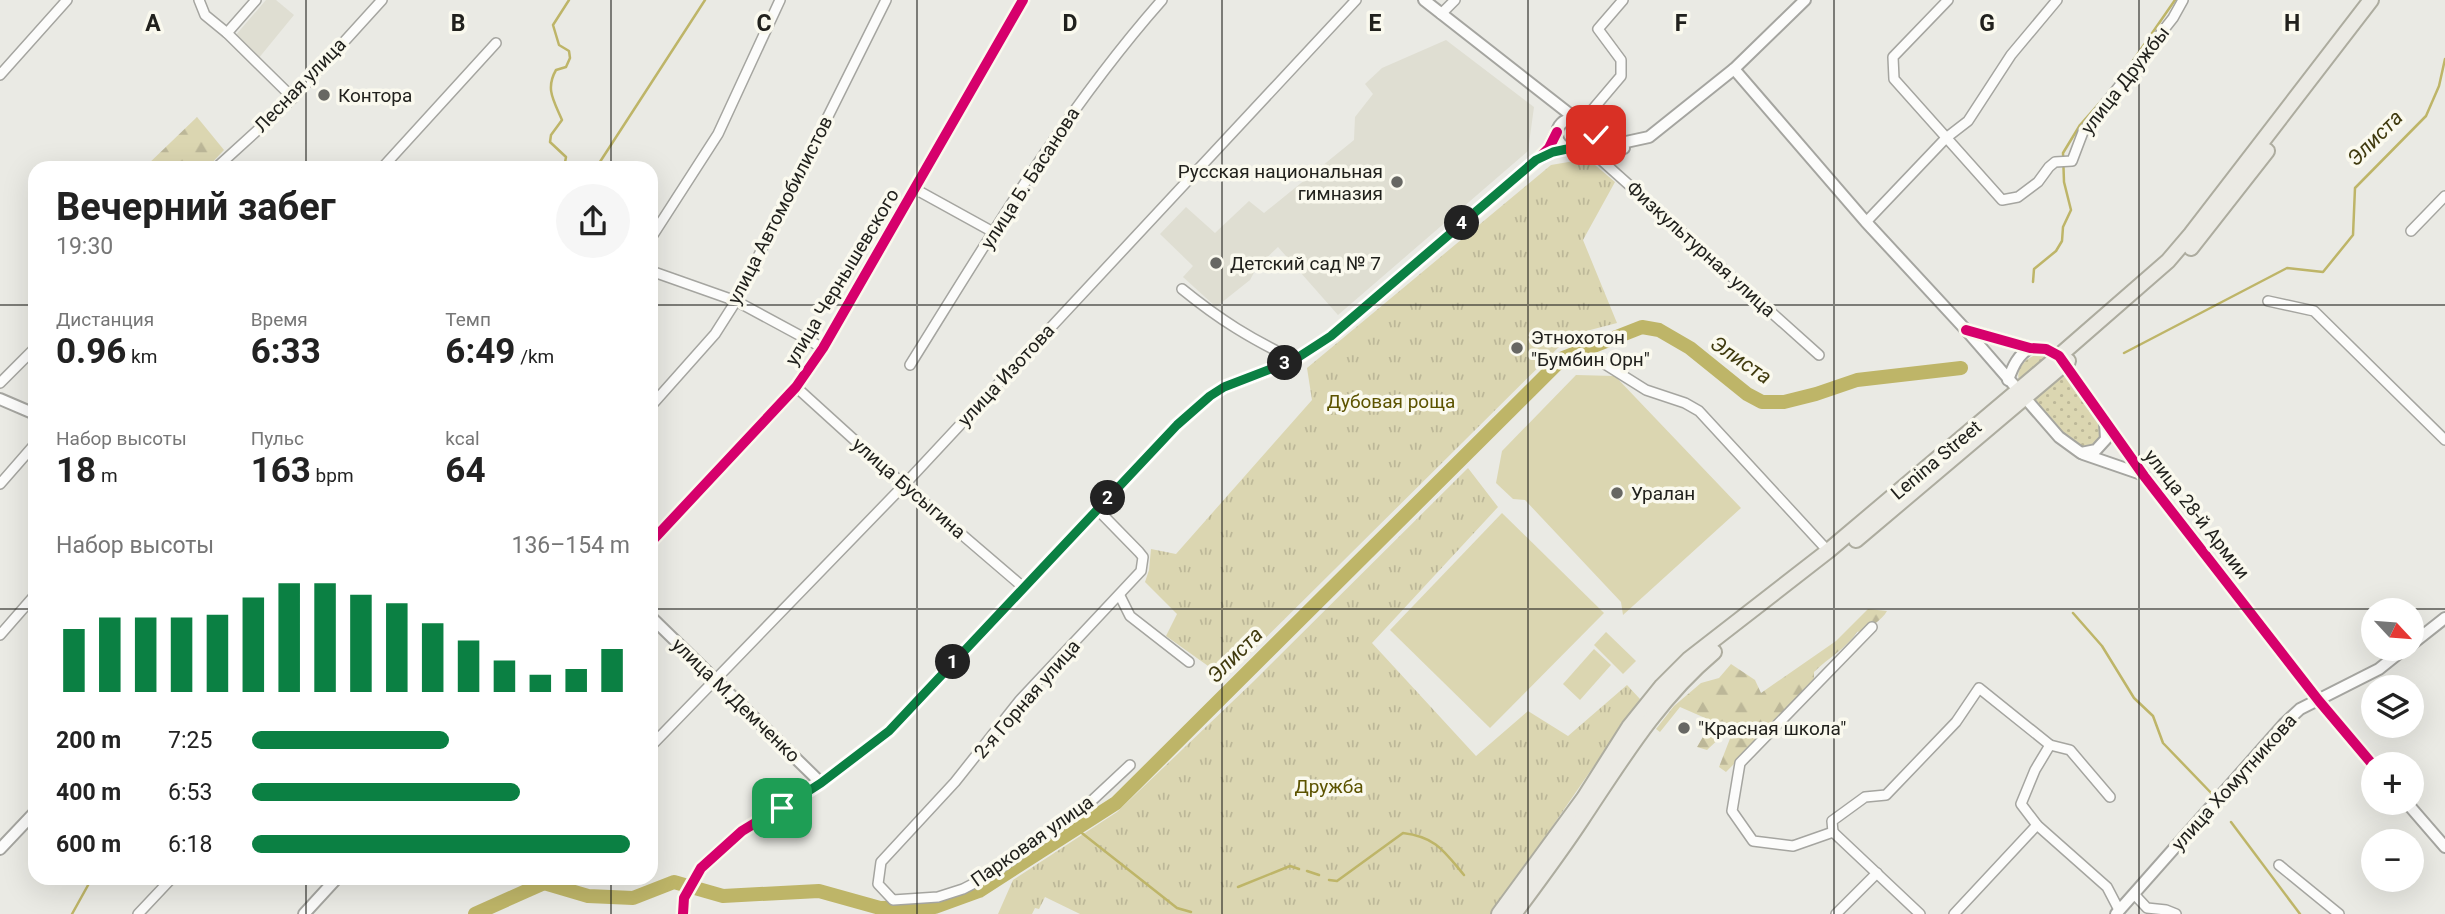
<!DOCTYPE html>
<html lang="ru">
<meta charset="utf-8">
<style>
body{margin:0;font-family:Roboto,sans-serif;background:#f6f6f6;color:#222;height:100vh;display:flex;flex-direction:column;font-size:26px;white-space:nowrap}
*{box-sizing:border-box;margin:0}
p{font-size:23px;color:#767676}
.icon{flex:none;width:38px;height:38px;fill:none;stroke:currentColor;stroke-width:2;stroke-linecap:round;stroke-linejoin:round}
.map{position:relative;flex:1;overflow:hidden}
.details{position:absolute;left:28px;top:161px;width:630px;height:724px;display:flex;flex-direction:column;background:#fff;border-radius:21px;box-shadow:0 7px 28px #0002}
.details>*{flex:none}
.needle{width:46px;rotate:116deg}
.controls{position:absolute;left:2361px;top:598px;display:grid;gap:14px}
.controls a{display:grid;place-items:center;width:63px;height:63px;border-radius:50%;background:#fff;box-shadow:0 7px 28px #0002;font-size:35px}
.pin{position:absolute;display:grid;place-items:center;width:60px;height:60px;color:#fff;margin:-30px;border-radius:14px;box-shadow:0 4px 10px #0006}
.km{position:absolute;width:35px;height:35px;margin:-18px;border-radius:50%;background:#222;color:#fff;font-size:19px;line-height:35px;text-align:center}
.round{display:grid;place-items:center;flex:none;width:74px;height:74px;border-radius:37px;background:#f6f6f6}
.head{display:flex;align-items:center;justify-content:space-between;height:119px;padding:0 28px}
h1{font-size:38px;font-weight:700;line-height:52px}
.metrics{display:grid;grid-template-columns:repeat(3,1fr);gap:10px;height:119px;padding:7px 28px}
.metrics div{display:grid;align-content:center}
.metrics b{font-size:35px;font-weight:700}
.metrics small{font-size:19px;font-weight:400}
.metrics p{font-size:19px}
.chart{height:196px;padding:14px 28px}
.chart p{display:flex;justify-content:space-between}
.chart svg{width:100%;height:126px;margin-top:7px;stroke:#0b8043;stroke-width:6}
ul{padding:0 28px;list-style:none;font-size:23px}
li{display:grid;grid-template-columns:112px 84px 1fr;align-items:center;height:52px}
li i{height:18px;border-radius:9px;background:#0b8043}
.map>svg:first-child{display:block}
.built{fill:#dfded2}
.grass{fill:url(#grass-dots)}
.forest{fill:url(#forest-firs)}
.park{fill:url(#park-tufts)}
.garden{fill:#dbd6b1}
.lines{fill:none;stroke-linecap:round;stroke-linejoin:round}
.stream{stroke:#beb568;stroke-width:2.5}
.river{stroke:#beb568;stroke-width:14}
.minor-casing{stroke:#a5a5a0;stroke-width:12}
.tertiary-casing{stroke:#a5a5a0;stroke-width:14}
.primary-casing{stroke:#adac9f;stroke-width:18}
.minor{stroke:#fcfcfb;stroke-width:9}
.tertiary{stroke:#fcfcfb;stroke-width:10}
.primary{stroke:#ebeae4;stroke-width:14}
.cycleway-casing{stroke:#faf9ee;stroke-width:15}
.cycleway{stroke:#d6006c;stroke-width:10}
.route-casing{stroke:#fff;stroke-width:14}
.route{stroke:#0b8043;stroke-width:9}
.grid{fill:none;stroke:#21211d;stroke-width:2;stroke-opacity:0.55}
.poi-dot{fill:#676763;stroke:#faf9ee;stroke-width:2.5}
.labels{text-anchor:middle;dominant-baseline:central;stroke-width:7;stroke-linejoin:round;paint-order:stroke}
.street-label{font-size:19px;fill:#21211d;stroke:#faf9ee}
.poi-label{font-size:19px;fill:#21211d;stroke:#faf9ee;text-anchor:start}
.park-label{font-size:19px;fill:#5c5300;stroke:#faf9ee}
.water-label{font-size:21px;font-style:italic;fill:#403a0e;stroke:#faf9ee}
.grid-label{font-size:23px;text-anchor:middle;font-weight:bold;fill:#21211d;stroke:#faf9ee;stroke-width:7;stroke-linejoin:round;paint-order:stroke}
</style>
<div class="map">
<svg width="2445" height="914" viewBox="0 0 2445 914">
<defs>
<pattern id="grass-dots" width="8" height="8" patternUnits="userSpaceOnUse" patternTransform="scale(1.75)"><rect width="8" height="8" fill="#dbd6b1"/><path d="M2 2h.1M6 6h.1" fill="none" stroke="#bcb798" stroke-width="1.8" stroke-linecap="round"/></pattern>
<pattern id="forest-firs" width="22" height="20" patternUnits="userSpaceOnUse" patternTransform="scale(1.75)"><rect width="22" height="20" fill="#dbd6b1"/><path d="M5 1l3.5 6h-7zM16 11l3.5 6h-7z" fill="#bcb798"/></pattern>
<pattern id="park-tufts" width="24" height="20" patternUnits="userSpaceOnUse" patternTransform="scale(1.75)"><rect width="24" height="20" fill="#dbd6b1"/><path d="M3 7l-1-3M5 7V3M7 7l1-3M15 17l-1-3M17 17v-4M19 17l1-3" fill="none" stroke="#bcb798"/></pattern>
</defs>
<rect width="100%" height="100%" fill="#eaeae4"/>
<g class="built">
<polygon points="266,0 276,0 294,15 258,59 235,36"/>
<polygon points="1446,40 1534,107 1528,151 1338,315 1278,247 1257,267 1250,280 1216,307 1183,277 1193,266 1160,234 1186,207 1215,233 1249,201 1264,213 1354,140 1355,117 1373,94 1365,84 1382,68"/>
</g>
<g class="grass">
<path d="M2038 354 2052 357 2020 383C2014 370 2025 358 2038 354Z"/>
<polygon points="2065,372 2100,426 2099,440 2090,448 2077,447 2059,430 2032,399"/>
</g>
<g class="forest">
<polygon points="197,117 224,150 207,168 144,168"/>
<path d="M1868 609 1887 611C1882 620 1868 630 1857 632 1847 648 1828 658 1814 672V678L1811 686 1726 772 1719 767 1731 736 1725 733 1707 750 1697 747 1712 721 1680 707 1660 732 1656 729 1674 706 1701 683 1719 678 1731 664 1755 680 1761 693 1836 641Z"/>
</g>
<g class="park">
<polygon points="1580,160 1595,165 1615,182 1583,240 1617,323 1571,335 1225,678 1166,636 1177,614 1145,582 1149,570 1151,549 1176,554 1312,400 1307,368 1551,165"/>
<polygon points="1468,468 1498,507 1372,643 1476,756 1528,711 1568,736 1627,685 1640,699 1492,914 1080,914 1045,897 1039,909 1035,908 1032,914 998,914 1013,880 1117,812 1254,681"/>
</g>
<g class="garden">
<polygon points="1576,375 1615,376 1741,508 1623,615 1621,602 1525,500 1513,499 1496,483 1502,451"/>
<polygon points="1502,513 1604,613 1490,728 1390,630"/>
<polygon points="1606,632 1636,661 1623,674 1594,645"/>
<polygon points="1594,649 1611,665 1580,700 1563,684"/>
</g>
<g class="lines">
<g class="stream">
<polyline points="2121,78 2175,0"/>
<path d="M564 168 566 157 550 142 551 135 562 120C554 101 545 89 556 70L566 67 570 58 569 51 559 45 553 25 569 0"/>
<polyline points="596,168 705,0"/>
<polyline points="2033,282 2034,269 2056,251 2062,241 2063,227 2071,210 2064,182 2063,153 2080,125 2103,99"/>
<polyline points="2124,353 2287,268 2323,272 2353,235 2355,188 2426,116 2439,86 2445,59"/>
<polyline points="2073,613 2102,646 2134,698 2153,716 2163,743 2215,797"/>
<polyline points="2231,822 2300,914"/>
<polyline points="1078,830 1177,908 1191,912"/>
<polyline points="1307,871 1319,875"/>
<path d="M1329 880 1337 881 1403 833C1436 837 1444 851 1464 875"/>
<polyline points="1238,887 1290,866 1299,869"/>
<polyline points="72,914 92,878"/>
</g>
<polyline class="river" points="475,914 544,883 588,896 633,898 674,882 723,896 819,891 880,908 935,907 979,891 1116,803 1563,358 1642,327 1659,330 1690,348 1747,394 1762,402 1784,402 1816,394 1857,380 1961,368"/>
<g class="minor-casing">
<g id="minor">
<polyline points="199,0 205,15 227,33 293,98"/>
<polyline points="1948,0 1893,57 1894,79 2002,200 2018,197 2038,182 2049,167 2055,162 2072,161 2083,132 2173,18 2183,0"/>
<polyline points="1441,14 1455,0"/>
<polyline points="227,33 256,0"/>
<polyline points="0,75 67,0"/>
<polyline points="1582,122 1621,76 1621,60 1598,29 1623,0"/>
<polyline points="1587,150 1600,159 1819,355"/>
<polyline points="216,168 293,98 382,0"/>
<polyline points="382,168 496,43"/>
<polyline points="915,189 993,232"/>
<polyline points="1866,222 1946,138 1968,121 2011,55 2057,0"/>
<polyline points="2411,231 2445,196"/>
<polyline points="651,238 718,134 780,0"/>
<polyline points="651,271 736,301 823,348"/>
<path d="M1182 289C1220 320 1251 339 1295 360"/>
<polyline points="2268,301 2314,311 2445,440"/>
<polyline points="1603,363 1646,390 1685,403 1699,411 1828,551"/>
<path d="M910 365C988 240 1064 111 1162 0"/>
<polyline points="0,383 35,348"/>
<polyline points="796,387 904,485 1023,587"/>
<polyline points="651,406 715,334 736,301 886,0"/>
<polyline points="0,484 35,444"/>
<polyline points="1097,509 1139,552 1143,557 1141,571 1020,700 955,782 881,862 878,884 893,900 938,897 963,889 992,874 1084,808 1130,765"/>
<polyline points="1120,596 1130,616 1189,662"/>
<polyline points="1872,627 1740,763 1732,811 1753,841 1793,846 1833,832 1920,914"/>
<polyline points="0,635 35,595"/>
<polyline points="2050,745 2035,770 2021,804 2037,825 2107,887 2119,910"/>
<polyline points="651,746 904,485 1356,0"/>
<polyline points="1833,832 1832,821 1865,797 1886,795 1956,722 1979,688 2050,745 2070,750 2110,797"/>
<polyline points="2279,865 2339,914"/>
<polyline points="2134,894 2147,908 2166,910 2176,914"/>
<polyline points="138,914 172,878"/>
<polyline points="1836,914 1877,873"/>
<polyline points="1954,914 2037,825"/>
</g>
</g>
<g class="tertiary-casing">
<g id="tertiary">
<polyline points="1424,0 1576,119"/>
<polyline points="1734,69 1866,222 1966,330 2059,437 2081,453 2096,450 2106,439 2105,423"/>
<circle cx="1572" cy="134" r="15"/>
<polyline points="1585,126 1609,143 1626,142 1649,137 1734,69 1805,0"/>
<polyline points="1581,146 1592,151 1624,148"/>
<polyline points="1966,330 2030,348 2046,349 2059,356 2144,476 2319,701 2373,765"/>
<path d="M2008 380C2013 366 2018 355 2030 348"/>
<polyline points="0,399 35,414"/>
<polyline points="2083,454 2144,475"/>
<polyline points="651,542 796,387 823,348 1023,0"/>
<polyline points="651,617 821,783"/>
<polyline points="2412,644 2445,618"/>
<polyline points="2407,803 2445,847"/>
<polyline points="0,849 35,812"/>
<polyline points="304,914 337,878"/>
<polyline points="683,914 684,898 701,868 742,831 821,783 889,731 1177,425 1210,396 1224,387 1295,360 1331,336 1537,160 1549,148 1557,132"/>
<polyline points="2116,914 2285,723 2300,709 2379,669 2404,649"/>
</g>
</g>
<g class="primary-casing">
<g id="primary">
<polyline points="2191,248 2267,151"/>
<polyline points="1856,540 2068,361"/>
<polyline points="1499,914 1584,798 1629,727 1662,686 1689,659 1828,551 2059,356 2168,261 2191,234 2371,0"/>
<path d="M1514 914C1537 883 1561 851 1582 819 1622 759 1658 699 1714 652"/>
</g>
</g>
<use href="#minor" class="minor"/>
<use href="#tertiary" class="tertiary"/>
<use href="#primary" class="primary"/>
<g class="cycleway-casing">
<g id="cycleway">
<polyline points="1966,330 2030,348 2046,349 2059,356 2144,476 2319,701 2373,765"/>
<polyline points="651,542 796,387 823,348 1023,0"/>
<polyline points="683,914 684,898 701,868 742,831 821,783 889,731 1177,425 1210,396 1224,387 1295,360 1331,336 1537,160 1549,148 1557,132"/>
</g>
</g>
<use href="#cycleway" class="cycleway"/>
</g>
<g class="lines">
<g class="route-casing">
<polyline id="route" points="782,808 821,783 889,731 1177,425 1210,396 1224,387 1294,360 1331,336 1536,160 1553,152 1581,146 1587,135 1585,126 1596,135"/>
</g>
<use href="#route" class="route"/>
</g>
<path class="grid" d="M306 0V168M611 0V168M917 0V914M1222 0V914M1528 0V914M1834 0V914M2139 0V914M0 305H35M651 305H2445M0 609H35M651 609H2445M306 878V914M611 878V914"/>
<g class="poi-dot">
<circle cx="324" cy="95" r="7"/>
<circle cx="1397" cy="182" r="7"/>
<circle cx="1216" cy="263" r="7"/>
<circle cx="1517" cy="348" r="7"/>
<circle cx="1617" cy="493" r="7"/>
<circle cx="1684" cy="728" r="7"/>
</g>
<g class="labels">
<g class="street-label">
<text transform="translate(2125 80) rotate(-52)">улица Дружбы</text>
<text transform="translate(300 85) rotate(-46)">Лесная улица</text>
<text transform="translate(1030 178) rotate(-57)">улица Б. Басанова</text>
<text transform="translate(780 210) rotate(-63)">улица Автомобилистов</text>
<text transform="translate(1701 249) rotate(42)">Физкультурная улица</text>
<text transform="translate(842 277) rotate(-59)">улица Чернышевского</text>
<text transform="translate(1006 375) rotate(-47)">улица Изотова</text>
<text transform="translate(1936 460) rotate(-40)">Lenina Street</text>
<text transform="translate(909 488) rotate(41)">улица Бусыгина</text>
<text transform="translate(2197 514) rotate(52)">улица 28-й Армии</text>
<text transform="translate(1027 699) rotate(-49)">2-я Горная улица</text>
<text transform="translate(736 700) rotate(44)">улица М.Демченко</text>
<text transform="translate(2234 782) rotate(-48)">улица Хомутникова</text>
<text transform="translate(1032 841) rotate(-35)">Парковая улица</text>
</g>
<g class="poi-label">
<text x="338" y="95">Контора</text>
<text x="1383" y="171" text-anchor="end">Русская национальная<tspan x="1383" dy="22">гимназия</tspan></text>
<text x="1230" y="263">Детский сад № 7</text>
<text x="1531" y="337">Этнохотон<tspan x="1531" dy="22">"Бумбин Орн"</tspan></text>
<text x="1631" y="493">Уралан</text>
<text x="1698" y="728">"Красная школа"</text>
</g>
<g class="park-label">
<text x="1391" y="401">Дубовая роща</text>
<text x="1329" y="786">Дружба</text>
</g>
<g class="water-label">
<text transform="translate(2375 138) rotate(-45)">Элиста</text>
<text transform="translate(1741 360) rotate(34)">Элиста</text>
<text transform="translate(1235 655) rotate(-45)">Элиста</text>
</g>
</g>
<g class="grid-label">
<text x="153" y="31">A</text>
<text x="458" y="31">B</text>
<text x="764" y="31">C</text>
<text x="1070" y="31">D</text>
<text x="1375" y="31">E</text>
<text x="1681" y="31">F</text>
<text x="1987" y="31">G</text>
<text x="2292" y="31">H</text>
</g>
</svg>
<div class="controls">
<a><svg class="needle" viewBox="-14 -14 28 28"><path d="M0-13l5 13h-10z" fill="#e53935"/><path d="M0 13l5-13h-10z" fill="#767676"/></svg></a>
<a><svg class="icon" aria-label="layers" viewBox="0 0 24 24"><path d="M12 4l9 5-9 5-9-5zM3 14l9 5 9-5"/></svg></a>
<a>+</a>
<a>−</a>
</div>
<div class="pin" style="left:782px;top:808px;background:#1e9e55"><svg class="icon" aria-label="arrive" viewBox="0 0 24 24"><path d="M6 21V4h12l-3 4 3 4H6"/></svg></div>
<div class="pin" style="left:1596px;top:135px;background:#d93025"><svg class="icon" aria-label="check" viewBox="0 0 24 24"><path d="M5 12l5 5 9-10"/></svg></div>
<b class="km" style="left:953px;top:662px">1</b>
<b class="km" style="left:1108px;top:498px">2</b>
<b class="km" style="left:1285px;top:363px">3</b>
<b class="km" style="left:1462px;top:223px">4</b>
<section class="details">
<div class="head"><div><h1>Вечерний забег</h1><p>19:30</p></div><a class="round"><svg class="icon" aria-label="share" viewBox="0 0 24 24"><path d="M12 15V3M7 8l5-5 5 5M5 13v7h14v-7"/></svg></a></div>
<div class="metrics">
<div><p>Дистанция</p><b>0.96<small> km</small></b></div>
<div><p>Время</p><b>6:33</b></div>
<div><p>Темп</p><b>6:49<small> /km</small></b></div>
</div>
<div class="metrics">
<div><p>Набор высоты</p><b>18<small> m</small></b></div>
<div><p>Пульс</p><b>163<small> bpm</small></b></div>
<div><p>kcal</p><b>64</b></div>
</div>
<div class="chart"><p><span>Набор высоты</span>136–154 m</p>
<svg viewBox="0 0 160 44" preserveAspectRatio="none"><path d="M5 44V22M15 44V18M25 44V18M35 44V18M45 44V17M55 44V11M65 44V6M75 44V6M85 44V10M95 44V13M105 44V20M115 44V26M125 44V33M135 44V38M145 44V36M155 44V29"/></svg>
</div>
<ul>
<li><b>200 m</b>7:25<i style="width:52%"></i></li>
<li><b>400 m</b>6:53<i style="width:71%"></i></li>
<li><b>600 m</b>6:18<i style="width:100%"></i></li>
</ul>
</section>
</div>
